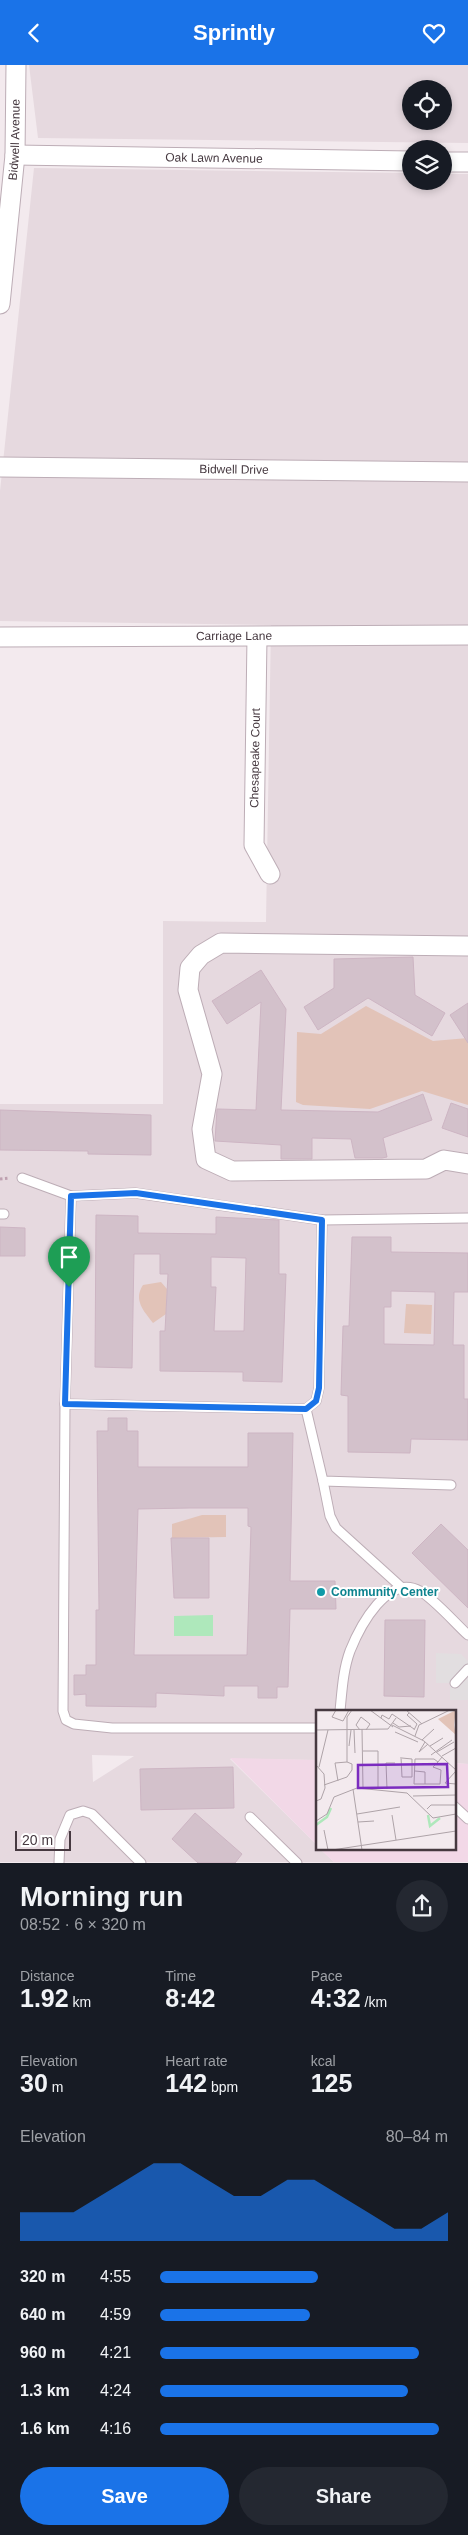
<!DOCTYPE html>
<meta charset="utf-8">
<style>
body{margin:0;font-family:Arial,sans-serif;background:#242831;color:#f1f3f6;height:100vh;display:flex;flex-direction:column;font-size:19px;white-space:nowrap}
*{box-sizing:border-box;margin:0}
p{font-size:16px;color:#9ea1a6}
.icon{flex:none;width:28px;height:28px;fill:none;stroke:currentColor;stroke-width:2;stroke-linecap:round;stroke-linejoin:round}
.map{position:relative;height:1798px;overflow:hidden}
.side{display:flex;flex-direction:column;background:#171b24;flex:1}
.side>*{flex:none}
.tools{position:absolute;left:402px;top:15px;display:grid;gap:10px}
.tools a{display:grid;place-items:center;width:50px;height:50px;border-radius:50%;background:#171b24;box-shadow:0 2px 8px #0003;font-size:25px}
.scale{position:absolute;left:15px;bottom:12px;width:56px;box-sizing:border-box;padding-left:5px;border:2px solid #463940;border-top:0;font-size:14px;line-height:18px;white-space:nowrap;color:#463940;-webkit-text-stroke:4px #fff;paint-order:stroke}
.pin{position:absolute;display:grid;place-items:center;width:42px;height:42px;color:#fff;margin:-51px -21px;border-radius:50% 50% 50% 0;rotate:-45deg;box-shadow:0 0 5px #0007}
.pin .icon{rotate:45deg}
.round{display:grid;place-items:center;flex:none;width:52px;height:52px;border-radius:26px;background:#242831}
.head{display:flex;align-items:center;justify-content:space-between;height:85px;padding:0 20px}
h1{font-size:28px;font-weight:600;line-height:38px}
.metrics{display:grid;grid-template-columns:repeat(3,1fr);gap:8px;height:85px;padding:5px 20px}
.metrics div{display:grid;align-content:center}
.metrics b{font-size:25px;font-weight:600}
.metrics small{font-size:14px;font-weight:400}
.metrics p{font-size:14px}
.chart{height:140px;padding:10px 20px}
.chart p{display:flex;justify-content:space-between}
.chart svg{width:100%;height:90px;margin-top:5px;fill:#1a73e8;opacity:.7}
.action{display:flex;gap:10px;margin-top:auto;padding:10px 20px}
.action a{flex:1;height:58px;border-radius:30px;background:#1a73e8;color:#fff;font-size:20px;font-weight:600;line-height:58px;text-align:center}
.action a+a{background:#242831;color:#f1f3f6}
ul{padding:0 20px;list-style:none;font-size:16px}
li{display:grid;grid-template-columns:80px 60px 1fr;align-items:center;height:38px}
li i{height:12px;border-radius:6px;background:#1a73e8}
header{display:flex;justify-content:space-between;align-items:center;height:65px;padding:0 20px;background:#1a73e8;color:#fff;font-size:22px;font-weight:600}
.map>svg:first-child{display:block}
.residential{fill:#e6d9df;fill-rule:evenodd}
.commercial{fill:#f2d8e7}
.green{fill:#e2c3b8}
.parking{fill:#e2dee0}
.water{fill:#aee8bb}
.building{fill:#d3c1cb;stroke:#cdb5c3;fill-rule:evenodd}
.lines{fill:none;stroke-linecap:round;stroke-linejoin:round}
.lane-casing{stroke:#bdadb6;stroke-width:11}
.street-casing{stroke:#bdadb6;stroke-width:21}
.path{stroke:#bea0b0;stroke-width:3;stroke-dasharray:2.5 2.5;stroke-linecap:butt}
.lane{stroke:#fff;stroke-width:9}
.street{stroke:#fff;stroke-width:19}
.route-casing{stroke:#fff;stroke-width:10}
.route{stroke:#1a73e8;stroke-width:6}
.culture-dot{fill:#0f9aa8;stroke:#fff;stroke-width:2}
.labels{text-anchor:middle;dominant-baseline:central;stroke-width:4;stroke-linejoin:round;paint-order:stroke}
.street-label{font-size:12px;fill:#463940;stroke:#fff}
.culture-label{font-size:12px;font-weight:bold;fill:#0d838f;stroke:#fff;text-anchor:start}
.inset-river{fill:none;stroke:#aee8bb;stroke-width:2.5}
.inset-road{fill:none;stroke:#aea3a8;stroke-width:1}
.view{fill:#7b2cbf;fill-opacity:0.15;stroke:#7b2cbf;stroke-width:2.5}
.inset-edge{fill:none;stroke:#463940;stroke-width:2.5}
</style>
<header><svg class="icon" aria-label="back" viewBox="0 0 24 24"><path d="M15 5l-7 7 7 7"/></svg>Sprintly<svg class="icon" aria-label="heart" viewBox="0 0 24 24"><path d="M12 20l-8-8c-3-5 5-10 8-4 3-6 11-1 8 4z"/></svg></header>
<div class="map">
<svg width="468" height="1798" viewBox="0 0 468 1798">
<rect width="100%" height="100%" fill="#f3eaee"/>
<g class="residential">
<path d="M29 0H468V78L38 73ZM411 24H444V56H411Z"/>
<path d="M34 103 411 108V116H444V109H468V1699L454 1698V1646H317V1695L230 1694 317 1780V1784H320L334 1797H0V1039H163V856L266 857 271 560 0 556V426ZM92 1690 134 1691 93 1717Z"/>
</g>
<g class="commercial">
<polygon points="230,1693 317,1695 317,1780"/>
<polygon points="454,1698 468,1699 468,1797 334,1797 320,1784 454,1784"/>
</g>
<g class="green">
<polygon points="366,941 433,976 468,973 468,1040 422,1026 370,1044 303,1040 296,1037 297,967 321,969"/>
<path d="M161 1217 167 1224 166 1249 153 1258C144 1246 133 1235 143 1220Z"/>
<polygon points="406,1239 432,1240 431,1269 404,1268"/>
<polygon points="202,1450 226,1450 226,1472 172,1473 172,1459"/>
</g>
<polygon class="parking" points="436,1588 461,1589 468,1596 468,1635 450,1635 450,1618 436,1618"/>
<polygon class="water" points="213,1550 213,1571 174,1571 174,1551"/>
<g class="building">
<polygon points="413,892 415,930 445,948 432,971 368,933 318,965 304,942 334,923 334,894"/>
<polygon points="261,905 286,944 281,1045 378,1047 423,1029 432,1055 383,1073 387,1092 382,1093 355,1093 351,1074 312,1073 312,1094 281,1094 281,1080 215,1076 217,1044 256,1045 261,937 227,959 212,936"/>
<polygon points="468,938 468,978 450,950"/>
<polygon points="451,1038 468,1044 468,1072 442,1063"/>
<polygon points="0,1045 151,1050 151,1090 88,1089 88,1086 0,1085"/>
<path d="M96 1150 138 1151V1168L216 1169V1152L279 1155V1209H286L282 1317 243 1316V1307L160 1306V1266H165L168 1209H160V1189H134L132 1303 95 1302ZM211 1192 246 1193 244 1266H214L216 1222H211Z"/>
<polygon points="0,1162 25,1163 25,1191 0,1191"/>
<path d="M352 1172H391V1187L468 1188V1227H454L453 1280H464V1334H468V1375L411 1374 410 1388 348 1387V1331L341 1330 342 1294 343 1261H349ZM391 1226 435 1227 434 1280 384 1279V1242H391Z"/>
<path d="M108 1353H127V1366H138V1402H248V1368H293L290 1516H335L336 1544H290L288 1622H277V1633H258V1621H224V1631L156 1628V1642L86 1641V1629L74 1630V1610H86V1600H96V1545H99L97 1366H108ZM189 1443H248V1461L251 1462 247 1590H134L138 1444Z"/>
<polygon points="441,1459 468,1485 468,1543 412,1488"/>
<polygon points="171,1473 209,1473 209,1533 174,1533"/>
<polygon points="385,1555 425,1555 424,1632 384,1631"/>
<polygon points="233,1702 234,1743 141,1745 140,1704"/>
<polygon points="195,1748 242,1789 235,1798 198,1798 172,1774"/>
</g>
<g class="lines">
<g class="lane-casing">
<g id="lane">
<polyline points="22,1113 71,1131"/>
<polyline points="0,1149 4,1149"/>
<polyline points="65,1339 306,1344 316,1336 319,1323 322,1155"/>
<polyline points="306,1344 323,1416 451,1420"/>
<polyline points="323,1416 330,1451 336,1463 400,1521"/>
<polyline points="455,1618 468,1604"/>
<path d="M340 1646C342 1626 343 1605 350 1586 360 1561 388 1508 420 1526 434 1534 455 1558 468 1570"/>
<polyline points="317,1663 112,1663 74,1659 66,1655 63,1646 65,1339 71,1131 135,1128 322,1155 468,1153"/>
<polyline points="454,1741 468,1754"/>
<polyline points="250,1752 297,1798"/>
<polyline points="59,1798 60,1774 70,1750 83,1746 92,1749 141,1798"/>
</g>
</g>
<g class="street-casing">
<g id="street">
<path id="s1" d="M15 90 411 96"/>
<polyline points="444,97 468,97"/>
<path id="s2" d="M0 239 15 90 16 0"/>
<path id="s3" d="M0 402 468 407"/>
<path id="s4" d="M0 572 468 570"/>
<polyline points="257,572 254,780 270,809"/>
<polyline points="468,881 221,878 201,890 190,903 188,925 212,1009 202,1064 206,1094 232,1106 426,1104 444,1095 468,1099"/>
</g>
</g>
<polyline class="path" points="0,1114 9,1113"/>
<use href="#lane" class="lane"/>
<use href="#street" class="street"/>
</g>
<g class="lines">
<g class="route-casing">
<polygon id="route" points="136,1128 322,1155 319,1323 316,1336 306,1344 65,1339 71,1131"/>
</g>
<use href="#route" class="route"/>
</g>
<circle class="culture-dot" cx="321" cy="1527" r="5"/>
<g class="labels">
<g class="street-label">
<text stroke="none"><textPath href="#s2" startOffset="165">Bidwell Avenue</textPath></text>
<text stroke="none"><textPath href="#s1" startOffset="199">Oak Lawn Avenue</textPath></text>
<text stroke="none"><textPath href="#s3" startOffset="234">Bidwell Drive</textPath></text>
<text stroke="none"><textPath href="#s4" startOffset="234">Carriage Lane</textPath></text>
<text transform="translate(255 693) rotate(-89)">Chesapeake Court</text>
</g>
<g class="culture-label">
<text x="331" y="1527">Community Center</text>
</g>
</g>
<g transform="translate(316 1645)">
<rect width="140" height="140" fill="#f3eaee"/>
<path d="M140 0 138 15 140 25 122 9Z" fill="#e2c3b8"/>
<path class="inset-river" d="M112 105 114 116 124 108M0 115 11 107 15 98"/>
<path class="inset-road" d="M20 0 16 7 27 11 33 0M54 0 77 17M90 0 106 14M93 3 91 5 101 14 98 20M65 8 66 5 73 9 76 4 98 19M77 13 83 17 95 16M76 15 108 31 140 60M46 19 47 78M0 20 72 19 80 8M31 20V52M31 20V7L36 0M38 20 39 43M44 20 40 15 45 7 54 14 50 20M79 22 102 32M99 26 103 15 134 0M106 30 118 19M109 32 103 42 112 34M33 36 35 20M114 36 127 28M47 41H62V79M121 42 138 32M115 45 136 30M126 46 140 38M85 47 86 67H96V49L86 48M122 52 117 57 125 60 124 74H98L99 49H118L122 52 126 47M0 55 8 64 9 78 5 89 0 91M3 57 12 20M99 61 109 62V74M140 61 129 73 140 74M22 71 19 53 31 52M8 75 31 67 36 60V54L31 52M37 79 46 140M71 79 70 53H79M97 86 140 85M111 99 115 95H140M41 104 84 97M76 105 80 130M0 111 11 104 18 87 41 78 91 83 117 108 140 104M42 112 58 111M8 120 12 140M16 140 140 121"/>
<path class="view" d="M131 54 132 77 42 78V55Z"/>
<rect width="140" height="140" class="inset-edge"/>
</g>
</svg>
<div class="tools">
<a><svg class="icon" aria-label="locate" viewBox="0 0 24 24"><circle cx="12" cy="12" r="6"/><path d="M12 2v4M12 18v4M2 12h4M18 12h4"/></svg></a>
<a><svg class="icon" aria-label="layers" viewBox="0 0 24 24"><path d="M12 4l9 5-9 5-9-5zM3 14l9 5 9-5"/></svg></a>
</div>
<div class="scale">20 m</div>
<div class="pin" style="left:69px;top:1222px;background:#1e9e55"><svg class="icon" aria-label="arrive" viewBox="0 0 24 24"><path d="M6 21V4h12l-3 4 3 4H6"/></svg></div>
</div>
<section class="side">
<div class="head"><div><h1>Morning run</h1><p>08:52 · 6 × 320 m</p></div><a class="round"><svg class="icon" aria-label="share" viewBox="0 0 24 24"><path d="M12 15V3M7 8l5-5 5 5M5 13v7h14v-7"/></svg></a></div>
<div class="metrics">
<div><p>Distance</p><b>1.92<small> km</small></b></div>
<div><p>Time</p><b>8:42</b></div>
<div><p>Pace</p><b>4:32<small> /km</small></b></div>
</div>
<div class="metrics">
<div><p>Elevation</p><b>30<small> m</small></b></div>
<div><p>Heart rate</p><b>142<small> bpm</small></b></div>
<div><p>kcal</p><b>125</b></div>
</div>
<div class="chart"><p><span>Elevation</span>80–84 m</p>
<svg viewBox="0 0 160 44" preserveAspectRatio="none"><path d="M0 44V30L10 30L20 30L30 22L40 14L50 6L60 6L70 14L80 22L90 22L100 14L110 14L120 22L130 30L140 38L150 38L160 30V44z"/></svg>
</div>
<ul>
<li><b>320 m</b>4:55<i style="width:55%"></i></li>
<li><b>640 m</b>4:59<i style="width:52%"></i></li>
<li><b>960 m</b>4:21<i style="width:90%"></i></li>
<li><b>1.3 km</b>4:24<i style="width:86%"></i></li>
<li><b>1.6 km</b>4:16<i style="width:97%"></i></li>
</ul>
<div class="action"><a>Save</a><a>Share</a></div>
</section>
